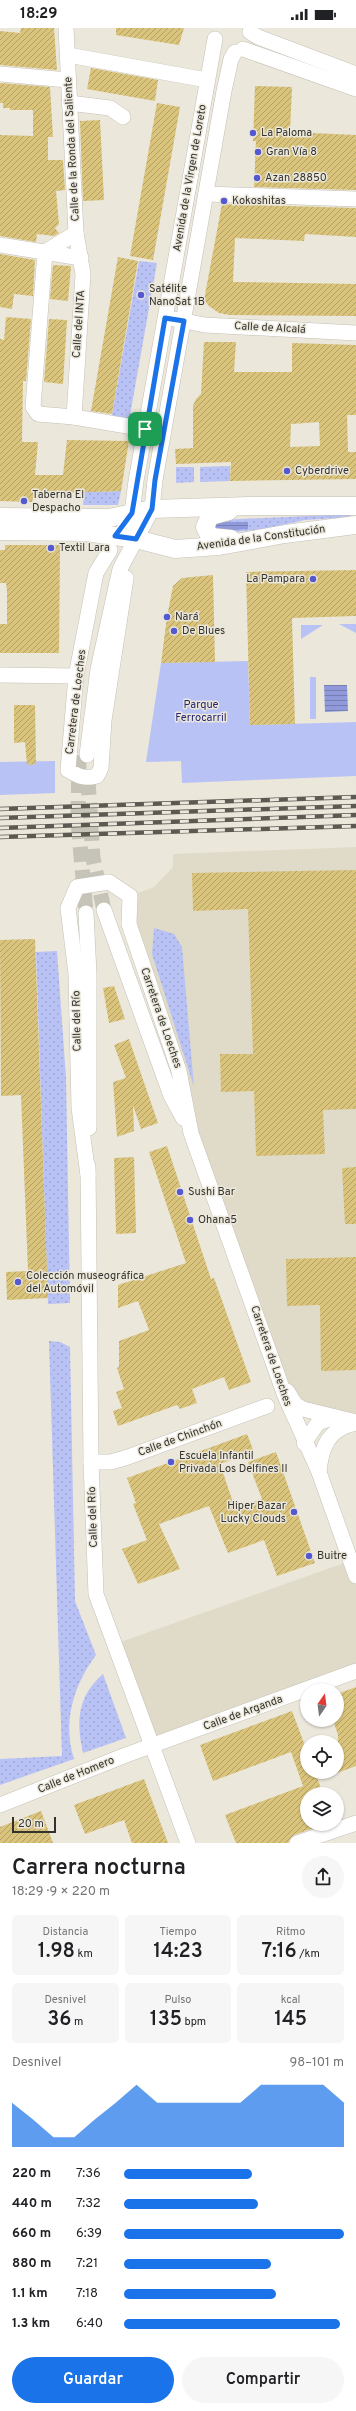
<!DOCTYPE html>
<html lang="es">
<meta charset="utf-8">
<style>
body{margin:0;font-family:Overpass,sans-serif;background:#f6f6f6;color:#202124;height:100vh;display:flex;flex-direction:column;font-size:15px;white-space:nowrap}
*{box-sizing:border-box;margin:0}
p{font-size:13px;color:#757577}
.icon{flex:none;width:22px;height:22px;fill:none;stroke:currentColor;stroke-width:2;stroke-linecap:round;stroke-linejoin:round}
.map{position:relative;height:1815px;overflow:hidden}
.side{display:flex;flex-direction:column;background:#fff;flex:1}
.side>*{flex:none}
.needle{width:26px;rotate:14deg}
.controls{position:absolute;left:300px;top:1655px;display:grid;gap:8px}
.controls a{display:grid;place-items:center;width:44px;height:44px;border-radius:50%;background:#fff;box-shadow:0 1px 3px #0004;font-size:20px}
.scale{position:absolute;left:12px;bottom:10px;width:44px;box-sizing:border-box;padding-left:4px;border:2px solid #33322d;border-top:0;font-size:11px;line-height:14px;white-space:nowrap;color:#33322d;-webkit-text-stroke:3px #ebe7db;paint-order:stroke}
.pin{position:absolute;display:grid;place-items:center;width:34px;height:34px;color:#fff;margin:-17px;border-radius:8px;box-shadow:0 2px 6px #0006}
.round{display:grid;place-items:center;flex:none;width:42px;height:42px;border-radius:21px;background:#f6f6f6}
.headline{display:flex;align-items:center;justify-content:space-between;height:68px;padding:0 12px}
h1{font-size:22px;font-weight:600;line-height:30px}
.metrics{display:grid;grid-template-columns:repeat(3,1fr);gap:6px;height:68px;padding:4px 12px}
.metrics div{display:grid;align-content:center;border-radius:6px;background:#f6f6f6;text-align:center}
.metrics b{font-size:20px;font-weight:600}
.metrics small{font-size:11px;font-weight:400}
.metrics p{font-size:11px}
.chart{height:112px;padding:8px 12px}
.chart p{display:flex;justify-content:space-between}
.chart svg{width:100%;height:72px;margin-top:4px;fill:#1a73e8;opacity:.7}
.primary-button{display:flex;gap:8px;margin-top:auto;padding:8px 12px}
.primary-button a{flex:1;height:46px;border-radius:24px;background:#1a73e8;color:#fff;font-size:16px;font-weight:600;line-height:46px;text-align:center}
.primary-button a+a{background:#f6f6f6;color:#202124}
ul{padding:0 12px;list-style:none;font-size:13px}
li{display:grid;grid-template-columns:64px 48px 1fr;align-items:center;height:30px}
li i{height:10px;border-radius:5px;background:#1a73e8}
.status{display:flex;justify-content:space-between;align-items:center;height:28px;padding:0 20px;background:#fff;direction:ltr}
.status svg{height:11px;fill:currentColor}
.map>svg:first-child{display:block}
.built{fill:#e0dbc8}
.grass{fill:url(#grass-dots)}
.park{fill:#b9c2f5}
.water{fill:url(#water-rules)}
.building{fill:url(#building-hatch);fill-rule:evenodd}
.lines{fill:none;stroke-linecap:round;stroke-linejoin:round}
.minor-tunnel{stroke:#c6c3b8;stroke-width:15;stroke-dasharray:15 8;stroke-linecap:butt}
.minor-casing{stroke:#c4c0b5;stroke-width:16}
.major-casing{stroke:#c4c0b5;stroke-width:19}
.minor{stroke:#fff;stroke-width:15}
.major{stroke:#fff;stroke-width:18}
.rail-casing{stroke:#5b5952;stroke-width:4.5}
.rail{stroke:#ebe7db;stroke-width:3;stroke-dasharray:9;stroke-linecap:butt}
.route-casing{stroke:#fff;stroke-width:8}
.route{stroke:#1a73e8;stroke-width:5}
.poi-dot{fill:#5559d0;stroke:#ebe7db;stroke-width:1.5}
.labels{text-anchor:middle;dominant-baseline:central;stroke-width:3;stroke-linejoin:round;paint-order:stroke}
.poi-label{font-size:11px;fill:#33322d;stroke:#ebe7db;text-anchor:start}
.street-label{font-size:11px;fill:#33322d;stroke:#ebe7db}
.park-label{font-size:11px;fill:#262570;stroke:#ebe7db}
</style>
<div class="status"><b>18:29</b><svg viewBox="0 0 49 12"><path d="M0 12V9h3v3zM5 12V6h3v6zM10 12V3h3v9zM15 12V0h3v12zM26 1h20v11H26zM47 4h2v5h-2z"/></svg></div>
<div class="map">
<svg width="356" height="1815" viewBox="0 0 356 1815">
<defs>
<pattern id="grass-dots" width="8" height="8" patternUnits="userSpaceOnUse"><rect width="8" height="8" fill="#b9c2f5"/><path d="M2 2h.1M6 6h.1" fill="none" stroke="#a0a7d2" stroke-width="1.8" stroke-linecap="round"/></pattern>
<pattern id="water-rules" width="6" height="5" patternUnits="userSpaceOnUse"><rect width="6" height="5" fill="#909adb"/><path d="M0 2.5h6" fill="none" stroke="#767eb2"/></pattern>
<pattern id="building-hatch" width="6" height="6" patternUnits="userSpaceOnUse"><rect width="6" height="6" fill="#dac47b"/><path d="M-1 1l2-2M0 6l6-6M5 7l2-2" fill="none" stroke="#b1a065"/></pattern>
</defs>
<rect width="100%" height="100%" fill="#ebe7db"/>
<g class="built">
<polygon points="356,819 356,1394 295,1376 243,1247 129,886 130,868 154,859 173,839 173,826"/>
<polygon points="350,1533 356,1548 356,1643 152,1717 115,1616"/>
</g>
<g class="grass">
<polygon points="139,233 157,235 129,393 112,387"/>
<polygon points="230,438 230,453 200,454 200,439"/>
<polygon points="176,439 194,439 194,454 176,455"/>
<polygon points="121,463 118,477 83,477 84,464"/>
<polygon points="350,486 351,489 305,492 264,501 216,506 220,492"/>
<polygon points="154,900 174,906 182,919 194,1059 152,926"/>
<polygon points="57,923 66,1050 70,1275 48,1276 36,924"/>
<path d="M49 1313 60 1314 70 1319 75 1573 96 1627C74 1656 62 1695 74 1731L0 1757V1731L62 1728Z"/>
<path d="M103 1646 126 1710 83 1725C76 1693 77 1669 103 1646Z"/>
</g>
<g class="park">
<polygon points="339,596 356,596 356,605"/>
<polygon points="301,597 323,597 301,611"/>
<polygon points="248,633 250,697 356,694 356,748 182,755 181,733 146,734 161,635"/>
<rect x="310" y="649" width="6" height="42"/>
<polygon points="55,733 55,765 0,767 0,734"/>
</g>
<g class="water">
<polygon points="220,494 248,494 248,501 220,503 215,502 214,496"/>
<polygon points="324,657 347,657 348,683 325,684"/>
</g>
<g class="building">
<polygon points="21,0 54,0 57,42 0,37 0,3 20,5"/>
<polygon points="116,0 184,0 179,17 116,7"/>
<polygon points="91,40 158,52 155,73 87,61"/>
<polygon points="0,55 50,59 53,109 48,109 48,132 63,132 65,162 56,163 59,196 55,200 59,205 54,208 37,206 36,214 0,208 0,107 33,108 33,82 10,82 10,80 3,80 3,75 0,75"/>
<polygon points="255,58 292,59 290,104 356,107 356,162 254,159 256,113 253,113"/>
<polygon points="157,75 180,79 153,232 130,228"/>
<polygon points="100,92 104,172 83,173 80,93"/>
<polygon points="222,176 356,180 356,209 305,206 304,213 235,210 233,254 356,256 356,288 230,287 219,285 209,278 204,272"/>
<polygon points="0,226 35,232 33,268 14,266 12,281 0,279"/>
<polygon points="118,229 138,233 112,386 91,383"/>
<polygon points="53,237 71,238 68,273 50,271"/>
<polygon points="6,289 31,291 26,353 23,353 22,414 38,414 35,447 63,447 67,412 129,413 121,463 34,466 32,474 0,473 0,311 4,312"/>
<polygon points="49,291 67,292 63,356 44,354"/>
<path d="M204 314H236L234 344H292V315L356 317V387H347L348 424H356V451L230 453 231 434 176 436 175 421 193 420V378L196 371 201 366ZM319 394 320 418 290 419 291 396Z"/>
<polygon points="5,517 60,517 59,625 0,625 0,596 7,596 7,563 6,555 0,555 0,522 5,522"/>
<polygon points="356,542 356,588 292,590 295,696 250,697 246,544"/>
<polygon points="213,547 215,634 161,635 167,589 173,558 182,550"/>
<polygon points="14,677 35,677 36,736 27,737 25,714 14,715"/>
<polygon points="356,842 356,1081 323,1082 325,1126 256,1128 254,1063 221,1064 220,1026 253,1026 248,881 193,883 192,845"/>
<polygon points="35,911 48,1270 7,1272 6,1244 28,1243 21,1067 1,1068 0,912"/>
<polygon points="114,958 125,991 109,995 103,960"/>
<polygon points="129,1011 158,1095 141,1101 133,1077 134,1103 117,1109 113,1054 126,1050 114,1017"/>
<polygon points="167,1118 211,1251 214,1250 251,1354 229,1362 224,1349 192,1361 197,1375 180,1381 177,1377 118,1398 113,1383 122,1380 116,1364 124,1361 117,1340 119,1339 119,1313 149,1302 138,1273 118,1280 118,1257 186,1235 149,1124"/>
<polygon points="134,1129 136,1205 116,1206 114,1130"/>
<polygon points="356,1139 356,1196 345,1196 342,1140"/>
<polygon points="356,1229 356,1342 321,1343 320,1277 287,1278 286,1231"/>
<polygon points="247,1406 254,1424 220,1436 235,1480 262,1471 248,1434 276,1424 315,1535 277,1548 264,1512 228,1525 209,1478 159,1496 180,1541 138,1556 122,1521 147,1512 133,1476 136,1475 127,1450"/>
<polygon points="356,1659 356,1738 337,1745 338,1707 333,1692 337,1692 337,1666"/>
<polygon points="292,1683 307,1723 307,1744 315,1744 323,1766 307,1766 307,1796 322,1797 294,1807 288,1815 236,1815 225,1787 303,1758 291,1724 213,1753 200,1717"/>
<polygon points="144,1751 168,1815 132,1815 124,1792 85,1806 74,1777"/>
<polygon points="41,1783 53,1815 0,1815 0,1799"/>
</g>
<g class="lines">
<g class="minor-tunnel">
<polyline points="79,727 78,793 86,885"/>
<polyline points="88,752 93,830 104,882"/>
</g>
<g class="minor-casing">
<g id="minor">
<polyline points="66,0 76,205 83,246 74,389"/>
<polyline points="250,4 258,9 356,46"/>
<polyline points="243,21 356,61"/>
<polyline points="68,27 207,52"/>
<polyline points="0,46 68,52"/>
<polyline points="69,75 110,80 123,89"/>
<polyline points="206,166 356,171"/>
<polyline points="0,217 81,230"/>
<polyline points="45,224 33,379 38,386 74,389 145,401"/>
<polyline points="45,224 76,205"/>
<polyline points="174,291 205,297 356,305"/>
<polyline points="133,496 132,485 136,453 215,11"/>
<path d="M110 522 96 545 76 648 68 742C79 749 85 751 97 748L101 740 104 692 126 550"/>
<polyline points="0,647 76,648"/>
<polyline points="87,727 98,641 120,541 152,481 155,452 224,63 231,31 235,24"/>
<polyline points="104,882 171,1068 183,1090"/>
<polyline points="86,885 89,946 89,1100"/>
<polyline points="88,1138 91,1434 96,1566 188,1815"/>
<polyline points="88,1147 79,1080 76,946 68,880 77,859 109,854 130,868 129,896 179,1043 191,1105 285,1368 319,1444 356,1548"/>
<polyline points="287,1363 295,1376 303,1381 356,1394"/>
<polyline points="304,1415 318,1395 335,1389"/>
<polyline points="91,1434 111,1434 128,1429 267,1378"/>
<path d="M319 1444C321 1419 329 1400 356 1395"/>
<polyline points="0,1777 126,1727 356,1643"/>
<polyline points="297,1815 356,1795"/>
</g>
</g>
<g class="major-casing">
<g id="major">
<polyline points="229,483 210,488 205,499 210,509 231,511"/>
<polyline points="0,489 109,490 152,481 249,478 356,478"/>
<polyline points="0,503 86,504 136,511 175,521 219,518 285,506 356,497"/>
</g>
</g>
<use href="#minor" class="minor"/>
<use href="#major" class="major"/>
<g class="rail-casing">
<g id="rail">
<polyline points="0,781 356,769"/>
<polyline points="0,790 356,778"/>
<polyline points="0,800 356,787"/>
<polyline points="0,809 356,798"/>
</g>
</g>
<use href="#rail" class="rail"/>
</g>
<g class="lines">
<g class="route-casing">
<polygon id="route" points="165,290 184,293 155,452 152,481 136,511 115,508 132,485"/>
</g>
<use href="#route" class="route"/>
</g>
<g class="poi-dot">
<circle cx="253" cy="105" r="4"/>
<circle cx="258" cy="124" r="4"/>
<circle cx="257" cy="150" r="4"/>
<circle cx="224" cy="173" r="4"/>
<circle cx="141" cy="267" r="4"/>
<circle cx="287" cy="443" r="4"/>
<circle cx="24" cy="473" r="4"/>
<circle cx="51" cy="520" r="4"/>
<circle cx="313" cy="551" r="4"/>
<circle cx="167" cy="589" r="4"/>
<circle cx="174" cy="603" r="4"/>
<circle cx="180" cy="1164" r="4"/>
<circle cx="190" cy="1192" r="4"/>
<circle cx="18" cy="1254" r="4"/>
<circle cx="171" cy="1434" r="4"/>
<circle cx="294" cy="1484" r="4"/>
<circle cx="309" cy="1528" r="4"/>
</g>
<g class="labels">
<g class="poi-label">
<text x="261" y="105">La Paloma</text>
<text x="266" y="124">Gran Vía 8</text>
<text x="265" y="150">Azan 28850</text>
<text x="232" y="173">Kokoshitas</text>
<text x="149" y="261">Satélite<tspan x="149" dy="13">NanoSat 1B</tspan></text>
<text x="295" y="443">Cyberdrive</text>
<text x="32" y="467">Taberna El<tspan x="32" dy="13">Despacho</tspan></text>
<text x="59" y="520">Textil Lara</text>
<text x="305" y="551" text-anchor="end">La Pampara</text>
<text x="175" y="589">Nará</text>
<text x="182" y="603">De Blues</text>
<text x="188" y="1164">Sushi Bar</text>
<text x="198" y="1192">Ohana5</text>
<text x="26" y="1248">Colección museográfica<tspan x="26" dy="13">del Automóvil</tspan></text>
<text x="179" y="1428">Escuela Infantil<tspan x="179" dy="13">Privada Los Delfines II</tspan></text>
<text x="286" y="1478" text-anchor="end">Hiper Bazar<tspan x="286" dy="13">Lucky Clouds</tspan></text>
<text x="317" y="1528">Buitre</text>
</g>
<g class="street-label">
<text transform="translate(72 121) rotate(-93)">Calle de la Ronda del Saliente</text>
<text transform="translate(190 150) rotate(-80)">Avenida de la Virgen de Loreto</text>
<text transform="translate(79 296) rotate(-86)">Calle del INTA</text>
<text transform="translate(270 300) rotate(3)">Calle de Alcalá</text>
<text transform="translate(261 510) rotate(-8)">Avenida de la Constitución</text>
<text transform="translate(76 674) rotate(-83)">Carretera de Loeches</text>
<text transform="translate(161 990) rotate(71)">Carretera de Loeches</text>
<text transform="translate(77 993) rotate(-91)">Calle del Río</text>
<text transform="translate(271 1328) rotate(71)">Carretera de Loeches</text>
<text transform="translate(180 1410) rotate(-20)">Calle de Chinchón</text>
<text transform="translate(93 1489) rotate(-92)">Calle del Río</text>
<text transform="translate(243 1685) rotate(-20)">Calle de Arganda</text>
<text transform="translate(76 1747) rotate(-22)">Calle de Homero</text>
</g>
<g class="park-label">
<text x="201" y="677">Parque<tspan x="201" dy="13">Ferrocarril</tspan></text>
</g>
</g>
</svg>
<div class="controls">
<a><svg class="needle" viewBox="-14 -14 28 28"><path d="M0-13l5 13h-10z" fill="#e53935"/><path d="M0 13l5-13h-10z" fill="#757577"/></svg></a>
<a><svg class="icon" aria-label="locate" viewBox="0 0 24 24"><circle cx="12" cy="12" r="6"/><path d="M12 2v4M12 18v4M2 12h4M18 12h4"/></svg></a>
<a><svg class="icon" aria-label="layers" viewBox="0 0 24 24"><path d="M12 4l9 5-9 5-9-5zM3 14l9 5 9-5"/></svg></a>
</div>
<div class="scale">20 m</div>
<div class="pin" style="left:145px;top:401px;background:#1e9e55"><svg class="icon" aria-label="arrive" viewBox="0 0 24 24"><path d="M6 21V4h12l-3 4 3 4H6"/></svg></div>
</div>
<section class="side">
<div class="headline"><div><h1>Carrera nocturna</h1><p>18:29 · 9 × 220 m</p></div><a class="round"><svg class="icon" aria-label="share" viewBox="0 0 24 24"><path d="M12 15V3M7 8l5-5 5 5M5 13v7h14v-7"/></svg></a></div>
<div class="metrics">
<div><p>Distancia</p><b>1.98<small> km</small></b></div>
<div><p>Tiempo</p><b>14:23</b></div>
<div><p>Ritmo</p><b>7:16<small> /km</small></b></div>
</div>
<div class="metrics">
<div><p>Desnivel</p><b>36<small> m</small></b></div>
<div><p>Pulso</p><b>135<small> bpm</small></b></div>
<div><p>kcal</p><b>145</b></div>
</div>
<div class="chart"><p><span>Desnivel</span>98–101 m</p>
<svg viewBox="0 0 160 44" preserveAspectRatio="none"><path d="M0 44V17L10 27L20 38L30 38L40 27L50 17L60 6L70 17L80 17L90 17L100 17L110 17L120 6L130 6L140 6L150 6L160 17V44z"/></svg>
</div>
<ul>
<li><b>220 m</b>7:36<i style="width:58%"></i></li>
<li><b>440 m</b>7:32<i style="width:61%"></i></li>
<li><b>660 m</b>6:39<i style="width:100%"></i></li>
<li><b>880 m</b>7:21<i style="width:67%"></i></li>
<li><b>1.1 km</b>7:18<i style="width:69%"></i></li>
<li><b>1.3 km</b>6:40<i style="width:98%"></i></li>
</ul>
<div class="primary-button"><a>Guardar</a><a>Compartir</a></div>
</section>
